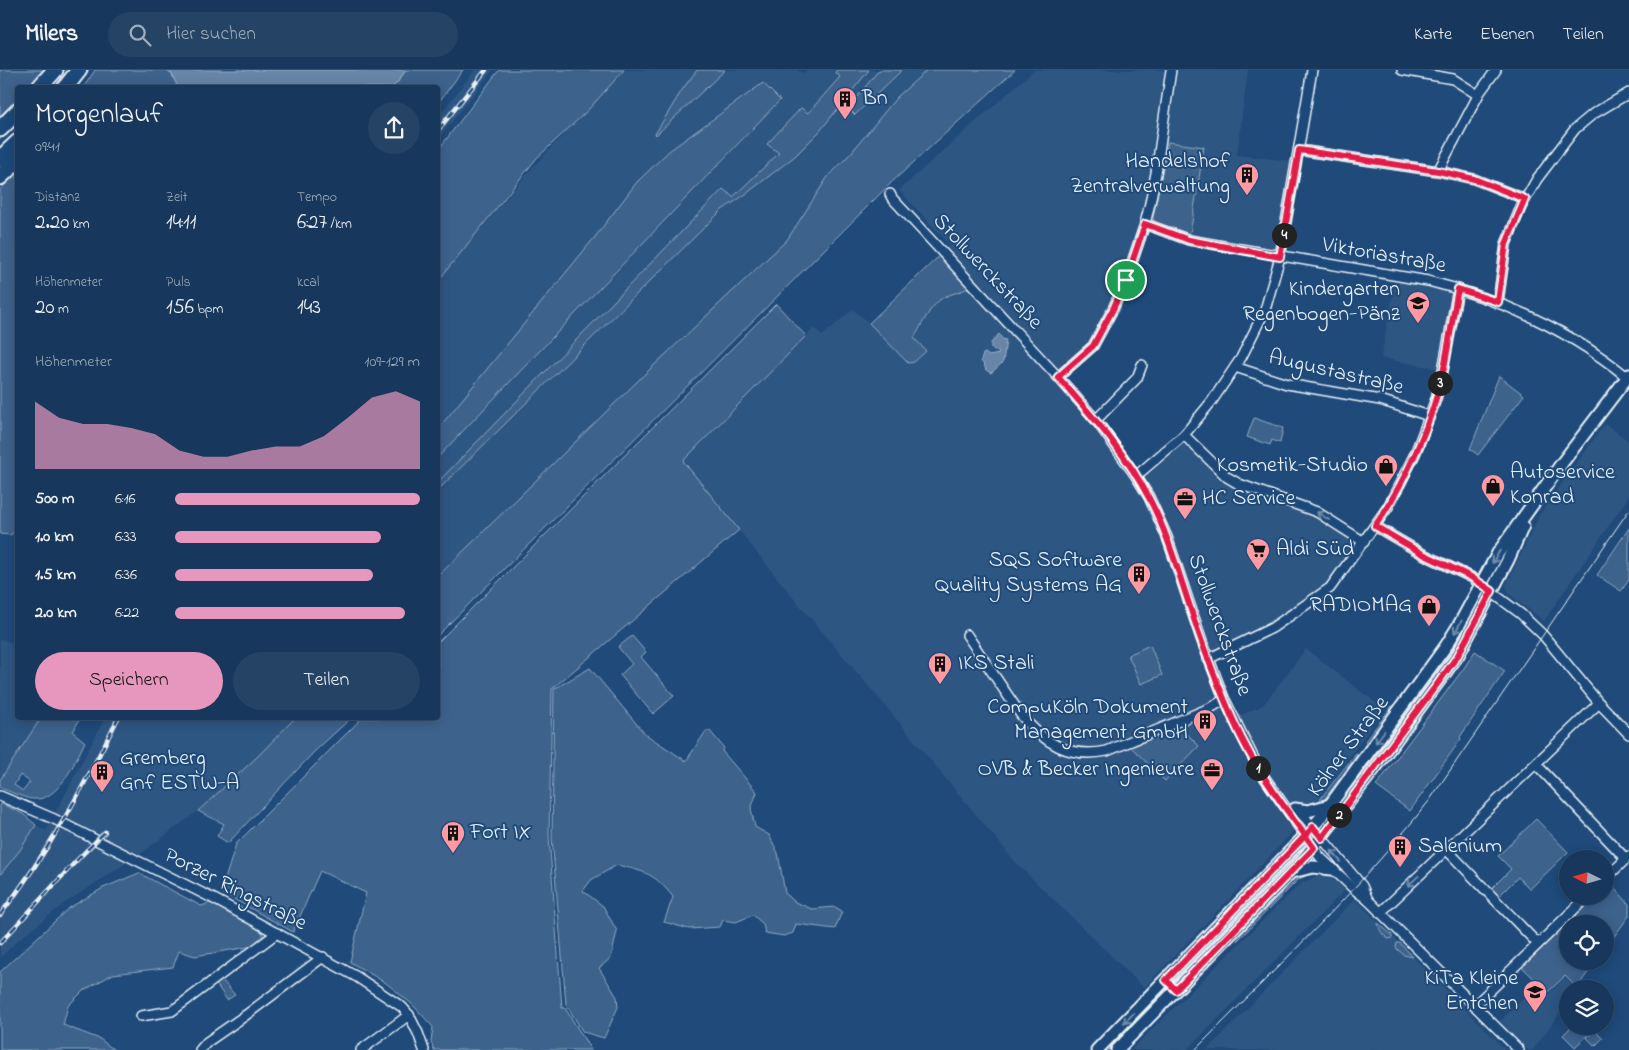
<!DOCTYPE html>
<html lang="de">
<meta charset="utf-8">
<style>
body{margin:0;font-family:"Indie Flower",sans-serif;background:#244365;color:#f1f3f6;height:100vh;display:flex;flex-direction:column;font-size:19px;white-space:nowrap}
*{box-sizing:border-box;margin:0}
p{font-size:16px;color:#9eacbb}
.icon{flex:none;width:28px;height:28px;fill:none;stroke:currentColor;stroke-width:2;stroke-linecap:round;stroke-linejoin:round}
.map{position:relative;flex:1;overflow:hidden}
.details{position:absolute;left:15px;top:15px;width:425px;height:635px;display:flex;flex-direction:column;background:#17385c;border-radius:5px;box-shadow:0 2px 12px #0003,0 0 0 1px #365272}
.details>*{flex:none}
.needle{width:32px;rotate:275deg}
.controls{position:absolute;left:1559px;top:780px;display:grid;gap:10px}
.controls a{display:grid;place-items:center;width:55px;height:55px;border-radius:50%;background:#17385c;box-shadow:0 2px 12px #0003,0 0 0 1px #365272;font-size:25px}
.pin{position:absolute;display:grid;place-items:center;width:42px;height:42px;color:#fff;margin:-21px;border:2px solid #fff;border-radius:50%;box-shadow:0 1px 5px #0007}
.km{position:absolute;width:25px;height:25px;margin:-12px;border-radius:50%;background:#222;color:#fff;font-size:14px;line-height:25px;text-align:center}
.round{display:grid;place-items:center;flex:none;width:52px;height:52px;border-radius:26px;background:#244365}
.head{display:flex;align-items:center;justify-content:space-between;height:85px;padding:0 20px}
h1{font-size:28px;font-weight:600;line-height:38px}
.figures{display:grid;grid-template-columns:repeat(3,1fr);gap:8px;height:85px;padding:5px 20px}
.figures div{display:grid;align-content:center}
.figures b{font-size:21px;font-weight:600}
.figures small{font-size:14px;font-weight:400}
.figures p{font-size:14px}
.chart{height:140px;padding:10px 20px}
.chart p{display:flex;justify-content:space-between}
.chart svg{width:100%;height:90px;margin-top:5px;fill:#e797bd;opacity:.7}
.cta{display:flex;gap:10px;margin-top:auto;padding:10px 20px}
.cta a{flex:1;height:58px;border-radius:30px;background:#e797bd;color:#111;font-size:20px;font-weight:600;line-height:58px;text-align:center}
.cta a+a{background:#244365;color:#f1f3f6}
ul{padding:0 20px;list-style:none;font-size:16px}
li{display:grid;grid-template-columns:80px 60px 1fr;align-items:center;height:38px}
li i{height:12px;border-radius:6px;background:#e797bd}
header{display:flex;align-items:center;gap:30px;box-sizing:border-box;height:70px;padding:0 25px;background:#17385c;border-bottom:1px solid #365272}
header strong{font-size:24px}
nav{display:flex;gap:28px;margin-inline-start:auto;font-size:18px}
.search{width:350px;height:45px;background:#244365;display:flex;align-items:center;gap:12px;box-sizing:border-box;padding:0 18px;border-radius:28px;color:#9eacbb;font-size:19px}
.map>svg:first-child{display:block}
.built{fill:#2e5683}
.green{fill:#3c628c;stroke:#92aac2;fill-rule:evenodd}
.water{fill:#6685a7;stroke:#9ab0c7}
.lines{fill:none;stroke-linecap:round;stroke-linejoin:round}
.minor-casing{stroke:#e8f1f8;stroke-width:12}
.secondary-casing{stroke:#e8f1f8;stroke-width:15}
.motorway-casing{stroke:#e8f1f8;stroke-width:19}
.minor{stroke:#1f4a7a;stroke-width:9}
.secondary{stroke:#1f4a7a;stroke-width:11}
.motorway{stroke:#1f4a7a;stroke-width:15}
.tram{stroke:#e8f1f8;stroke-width:1}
.rail-casing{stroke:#e8f1f8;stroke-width:4.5}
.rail{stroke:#1f4a7a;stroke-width:2.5;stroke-dasharray:8;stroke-linecap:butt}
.oneway{stroke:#6f8dac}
.route-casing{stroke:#fff;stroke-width:10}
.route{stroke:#e11d48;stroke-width:6}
.labels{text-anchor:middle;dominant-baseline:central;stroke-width:4;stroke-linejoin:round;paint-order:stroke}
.poi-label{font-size:22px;fill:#e8f1f8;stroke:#1f4a7a;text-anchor:start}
.street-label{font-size:22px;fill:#e8f1f8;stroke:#1f4a7a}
</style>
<header>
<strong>Milers</strong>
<div class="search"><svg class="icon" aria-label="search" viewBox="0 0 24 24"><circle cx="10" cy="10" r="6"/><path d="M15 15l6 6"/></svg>Hier suchen</div>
<nav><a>Karte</a><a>Ebenen</a><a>Teilen</a></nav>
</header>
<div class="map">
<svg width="1629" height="980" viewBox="0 0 1629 980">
<rect width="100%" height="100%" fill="#1f4a7a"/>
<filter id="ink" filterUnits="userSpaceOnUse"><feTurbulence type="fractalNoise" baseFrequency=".02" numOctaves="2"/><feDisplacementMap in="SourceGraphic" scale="10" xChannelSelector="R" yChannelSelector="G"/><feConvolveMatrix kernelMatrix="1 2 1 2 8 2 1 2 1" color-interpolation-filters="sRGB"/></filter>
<g filter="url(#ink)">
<g class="built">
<polygon points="475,0 493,0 438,69 438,47"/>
<polygon points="624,0 697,0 682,20 655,63 656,65 725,0 797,0 803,3 808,0 837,0 836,2 840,7 807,43 801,38 768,74 780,83 733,127 723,119 438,412 438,387 780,31 763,13 669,81 637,112 595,167 438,359 438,213 450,195 533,97"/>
<polygon points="869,0 879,0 848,37 855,45 902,0 927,0 897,27 851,83 827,108 787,170 648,301 438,506 438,420 722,140 746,124 795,86 819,62"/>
<polygon points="1034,0 1248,0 1237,85 1292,91 1278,175 1272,180 1190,166 1144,153 1119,222 1092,274 1054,310 1105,370 1131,407 1150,403 1185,372 1216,403 1235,417 1315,446 1364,479 1325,526 1276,561 1219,589 1216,597 1228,628 1238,647 1263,635 1306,579 1384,639 1306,746 1292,763 1144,918 1017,794 882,632 795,530 683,391 814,258 822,266 853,239 869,253 950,175 899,120"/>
<polygon points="1395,212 1448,221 1452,228 1439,299 1381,288"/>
<polygon points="1605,354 1629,371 1629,426 1544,551 1509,524 1506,515 1540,444"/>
<polygon points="0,569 17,574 18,648 41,648 0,710"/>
<polygon points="105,648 295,648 257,687 198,741 146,780 65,833 18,870 0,888 0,805 20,780 36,755 46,761"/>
<polygon points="1319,805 1328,806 1336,811 1345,820 1187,980 1131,980 1301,813"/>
<polygon points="1355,829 1506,980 1207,980"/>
<polygon points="1565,908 1576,919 1568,919 1567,933 1533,980 1528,980 1499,952 1539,914 1549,924"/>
</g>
<g class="green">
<polygon points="0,0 46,0 30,17 18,18 17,31 0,50"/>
<polygon points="95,0 166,0 172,5 178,17 83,18"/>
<polygon points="406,0 463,0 438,33 438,18 392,18 397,13"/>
<polygon points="499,0 624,0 587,41 536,89 438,211 438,80"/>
<polygon points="697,0 725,0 656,65 655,64 682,20"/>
<polygon points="837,0 869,0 819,62 795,86 746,124 722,140 438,420 438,412 723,119 733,127 779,83 767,74 801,38 808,43 840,7 835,2"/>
<polygon points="879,0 902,0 855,45 848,38"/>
<polygon points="927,0 1015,0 892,112 438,565 438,506 648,301 787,170 827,108 851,83 897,27"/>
<polygon points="763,13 780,30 438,387 438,359 595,167 637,112 669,81"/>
<polygon points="1168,72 1204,77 1190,164 1155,152 1153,148"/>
<polygon points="17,102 18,460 10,465 0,464 0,120"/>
<path d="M940 185 970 217C961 222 953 223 944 227 930 235 922 255 914 268L926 281 914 292 908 293 869 253Z"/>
<polygon points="776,234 806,266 683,391 739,460 552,619 549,766 562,938 565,938 591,980 434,980 431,972 433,957 412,934 386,913 350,892 366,823 320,801 293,862 221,822 236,774 362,648 438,648 438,572"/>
<polygon points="1499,306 1524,325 1478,385 1470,379"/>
<polygon points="1254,348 1283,358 1280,373 1272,370 1270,375 1247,367"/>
<polygon points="1629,458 1629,510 1621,521 1597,505"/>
<polygon points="1473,538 1474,539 1446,593 1403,651 1454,573"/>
<polygon points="632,566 646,582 641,587 674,626 653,644 620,605 632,594 618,577"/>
<polygon points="1150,575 1162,605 1141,614 1128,585"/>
<polygon points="1475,581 1505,601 1460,667 1461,669 1410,741 1376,716 1464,598"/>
<path d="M590 598 645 664 686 691 706 661H710L724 678 722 681 757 722 751 739 755 757 769 765 778 783 785 823 795 832 812 839 835 837 842 841 835 859 796 854 793 863 784 866 765 863 763 854 753 845 736 852 723 850 720 857 689 859 664 852 673 827C654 803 646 802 617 795L591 810 583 821 603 836 617 861 611 888 599 898 617 927 618 937 604 968 583 962 566 934 552 768 554 619Z"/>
<polygon points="1392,636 1394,637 1367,672 1365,671"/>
<path d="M41 648H80L73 662 85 672C75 691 59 732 33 729 22 728 10 721 0 718V710ZM20 705 30 712 23 721 14 715Z"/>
<polygon points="295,648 351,648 315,681 228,773 217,766 224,754 198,741 257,687"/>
<polygon points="1181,658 1199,676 1165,711 1131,677"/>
<polygon points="1356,683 1358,684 1323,731 1318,732"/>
<polygon points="0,733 23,744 36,755 20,780 0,805"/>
<polygon points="1536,749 1568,782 1530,819 1518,807 1498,827 1491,819 1511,799 1498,786"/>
<polygon points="1296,783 1297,785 1234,849 1212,877 1188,900 1187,899 1232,849"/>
<polygon points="1310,801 1310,804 1299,809 1237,871 1241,864 1300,806"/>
<polygon points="139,803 201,836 211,833 244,849 263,863 263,867 261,871 254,876 195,886 179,881 173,897 113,904 83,921 68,936 63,955 100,969 114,980 0,980 0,902 69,838 103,818"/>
<polygon points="1609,811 1629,834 1629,846 1605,879 1605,854 1568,854 1568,891 1596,891 1577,918 1565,906 1548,922 1521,896 1593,826 1605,826 1605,815"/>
<path d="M1378 853 1392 865V868L1389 869C1383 866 1379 860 1378 853Z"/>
<polygon points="1397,873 1400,873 1413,887 1404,885 1396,878"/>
<polygon points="222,910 235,925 227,930 216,914"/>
<polygon points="1157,927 1159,927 1159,930 1109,980 1104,980"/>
<polygon points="1572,956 1597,956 1575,977 1563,965"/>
<polygon points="1595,960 1603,968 1595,976 1587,968"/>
</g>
<g class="water">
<polygon points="166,0 406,0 397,13 392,17 178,18 172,4"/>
<polygon points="999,264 1002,269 1006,270 1003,292 991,303 986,300 984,295 981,291 983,284 985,283 989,286 999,284 998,282 991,278 991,273"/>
</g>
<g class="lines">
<g class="minor-casing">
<g id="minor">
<polyline points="1402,0 1453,9 1478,25"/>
<polyline points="1299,80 1438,101 1474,109 1525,129"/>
<polyline points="1438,101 1480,22 1496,0"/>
<polyline points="890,124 892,128 1058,307 1096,350 1136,406 1149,427 1167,467 1202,571 1224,628 1260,701 1320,787 1354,819 1368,830 1519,980"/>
<path d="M1145 154 1189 170 1428 211C1501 229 1568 259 1627 307"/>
<polyline points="1498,232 1506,174 1521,137 1537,109 1575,59 1593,44 1629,23"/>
<polyline points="1235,297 1287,314 1380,330 1429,346"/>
<polyline points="1058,307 1093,276 1113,239 1126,210 1145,154 1150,133 1156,103 1171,0"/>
<polyline points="1096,350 1137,308 1142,295"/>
<polyline points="1184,365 1227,407 1239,414 1317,442 1364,472"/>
<polyline points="1136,406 1184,365 1212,331 1241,288 1265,240 1280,187 1312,0"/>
<polyline points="1375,456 1423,484 1471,507 1521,544 1543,565 1599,633 1629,664"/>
<path d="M967 565 1021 645C1044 673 1069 689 1107 681L1210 638 1224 630"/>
<polyline points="1208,589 1272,558 1330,518 1388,437 1415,384 1436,329 1443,300 1458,219"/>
<polyline points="1536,694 1626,789"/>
<polyline points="0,726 54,749 214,829 357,907 402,937 409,945 418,963 424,980"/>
<polyline points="1295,739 1306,749 1362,816 1368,830"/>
<polyline points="1446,779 1538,874"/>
<polyline points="1605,809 1629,786"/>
<polyline points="1380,843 1599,633"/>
<polyline points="1474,936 1588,826"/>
<polyline points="141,946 172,941 277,863"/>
<polyline points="200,980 207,972 246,945 323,887"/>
<polyline points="361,980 409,945"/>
</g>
</g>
<g class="secondary-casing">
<g id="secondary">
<polyline points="1295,739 1308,741 1330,735"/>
<polyline points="1292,802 1313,797 1332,799"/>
<polyline points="1097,980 1305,766 1322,746 1446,576 1459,555 1498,483 1562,393 1629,305"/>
<polyline points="1117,980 1303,790 1375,698 1458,585 1508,490 1523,456"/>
</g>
</g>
<g class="motorway-casing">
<g id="motorway">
<polyline points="39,18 55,0"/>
<polyline points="65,18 79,0"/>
<polyline points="0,59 18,41"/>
<polyline points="0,89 18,72"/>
<polyline points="0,107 18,90"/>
</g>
</g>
<use href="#minor" class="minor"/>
<use href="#secondary" class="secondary"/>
<use href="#motorway" class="motorway"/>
<path class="tram" d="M1195 980C1275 899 1359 820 1429 731L1629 440"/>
<g class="rail-casing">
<g id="rail">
<polyline points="438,60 486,0"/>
<path d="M0 845C48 783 83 718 118 648"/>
<polyline points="0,873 79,788 105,762"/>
</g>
</g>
<use href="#rail" class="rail"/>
</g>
<defs><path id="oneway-shaft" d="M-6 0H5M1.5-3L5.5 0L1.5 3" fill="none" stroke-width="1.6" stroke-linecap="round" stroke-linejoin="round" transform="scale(1.25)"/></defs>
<g class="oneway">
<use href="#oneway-shaft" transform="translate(1323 446) rotate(-148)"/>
<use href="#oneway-shaft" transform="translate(1496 487) rotate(120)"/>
<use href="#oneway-shaft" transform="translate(1458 557) rotate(120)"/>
<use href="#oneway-shaft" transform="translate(1380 667) rotate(127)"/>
<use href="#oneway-shaft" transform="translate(1336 786) rotate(-130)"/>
<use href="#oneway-shaft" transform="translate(1413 811) rotate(137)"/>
<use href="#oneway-shaft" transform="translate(1129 948) rotate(134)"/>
</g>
</g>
<g class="lines" filter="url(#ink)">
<g class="route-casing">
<path id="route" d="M1126 210 1113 239 1093 276 1058 307C1091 345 1126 383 1149 428 1167 462 1177 498 1189 534 1199 565 1210 596 1223 626 1234 654 1251 689 1268 713 1282 735 1299 756 1314 778L1176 920 1166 910 1305 766 1313 757 1322 768 1330 757 1438 613 1458 585 1492 521 1471 507 1423 484 1375 456C1406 411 1432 353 1444 298 1449 272 1453 245 1458 219L1498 232 1506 174 1525 129 1474 109 1438 101 1299 80 1280 187 1189 170 1145 154 1126 210"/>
</g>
<use href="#route" class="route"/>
</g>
<defs>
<g id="building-pin" transform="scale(1.25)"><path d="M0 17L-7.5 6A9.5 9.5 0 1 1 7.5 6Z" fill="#ff9aa2" stroke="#1f4a7a"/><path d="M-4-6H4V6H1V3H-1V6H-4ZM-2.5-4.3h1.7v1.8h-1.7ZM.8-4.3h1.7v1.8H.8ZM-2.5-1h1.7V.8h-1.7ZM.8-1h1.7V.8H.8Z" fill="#111"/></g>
<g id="school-pin" transform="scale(1.25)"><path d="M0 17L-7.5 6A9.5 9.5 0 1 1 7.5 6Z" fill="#ff9aa2" stroke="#1f4a7a"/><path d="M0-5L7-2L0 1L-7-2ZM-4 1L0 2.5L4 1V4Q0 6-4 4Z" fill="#111"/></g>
<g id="shop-pin" transform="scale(1.25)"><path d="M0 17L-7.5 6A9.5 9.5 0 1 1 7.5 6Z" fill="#ff9aa2" stroke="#1f4a7a"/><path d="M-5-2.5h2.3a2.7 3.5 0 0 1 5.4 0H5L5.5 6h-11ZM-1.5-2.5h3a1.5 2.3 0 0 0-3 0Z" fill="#111"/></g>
<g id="office-pin" transform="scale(1.25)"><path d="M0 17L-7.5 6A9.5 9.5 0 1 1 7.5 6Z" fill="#ff9aa2" stroke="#1f4a7a"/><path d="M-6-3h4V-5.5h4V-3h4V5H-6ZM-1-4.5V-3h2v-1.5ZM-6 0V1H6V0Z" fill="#111"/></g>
<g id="supermarket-pin" transform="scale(1.25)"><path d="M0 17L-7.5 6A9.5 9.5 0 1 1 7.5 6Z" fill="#ff9aa2" stroke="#1f4a7a"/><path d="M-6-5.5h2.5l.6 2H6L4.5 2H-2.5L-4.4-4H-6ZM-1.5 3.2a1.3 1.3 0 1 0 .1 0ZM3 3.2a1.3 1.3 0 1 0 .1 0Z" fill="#111"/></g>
</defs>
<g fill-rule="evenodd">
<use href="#building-pin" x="845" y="29"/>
<use href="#building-pin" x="1247" y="105"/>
<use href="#school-pin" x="1418" y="233"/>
<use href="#shop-pin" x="1386" y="396"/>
<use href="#shop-pin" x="1493" y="416"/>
<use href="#office-pin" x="1185" y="429"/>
<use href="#supermarket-pin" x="1258" y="480"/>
<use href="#building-pin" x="1139" y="504"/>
<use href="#shop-pin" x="1429" y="536"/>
<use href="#building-pin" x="940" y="594"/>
<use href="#building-pin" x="1205" y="651"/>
<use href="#office-pin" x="1212" y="700"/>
<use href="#building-pin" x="102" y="702"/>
<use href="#building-pin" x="453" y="763"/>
<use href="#building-pin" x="1400" y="777"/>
<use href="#school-pin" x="1535" y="922"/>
</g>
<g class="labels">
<g class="poi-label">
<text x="862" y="29">Bn</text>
<text x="1230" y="92" text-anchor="end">Handelshof<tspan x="1230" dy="25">Zentralverwaltung</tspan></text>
<text x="1400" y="220" text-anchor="end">Kindergarten<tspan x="1400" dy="25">Regenbogen-Pänz</tspan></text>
<text x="1368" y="396" text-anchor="end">Kosmetik-Studio</text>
<text x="1510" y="403">Autoservice<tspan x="1510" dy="25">Konrad</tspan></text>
<text x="1202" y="429">HC Service</text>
<text x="1276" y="480">Aldi Süd</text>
<text x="1122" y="491" text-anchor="end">SQS Software<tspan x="1122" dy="25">Quality Systems AG</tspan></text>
<text x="1412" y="536" text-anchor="end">RADIOMAG</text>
<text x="958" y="594">IKS Stali</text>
<text x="1188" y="638" text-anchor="end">CompuKöln Dokument<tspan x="1188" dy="25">Management GmbH</tspan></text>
<text x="120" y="689">Gremberg<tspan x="120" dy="25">Gnf ESTW-A</tspan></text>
<text x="1194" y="700" text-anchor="end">OVB &amp; Becker Ingenieure</text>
<text x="470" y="763">Fort IX</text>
<text x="1418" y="777">Salenium</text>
<text x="1518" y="909" text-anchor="end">KiTa Kleine<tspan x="1518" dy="25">Entchen</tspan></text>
</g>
<g class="street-label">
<text transform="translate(1384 186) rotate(10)">Viktoriastraße</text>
<text transform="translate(987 202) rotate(47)">Stollwerckstraße</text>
<text transform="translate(1336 303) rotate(13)">Augustastraße</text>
<text transform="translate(1219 555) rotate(70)">Stollwerckstraße</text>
<text transform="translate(1349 677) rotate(-53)">Kölner Straße</text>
<text transform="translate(235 820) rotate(27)">Porzer Ringstraße</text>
</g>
</g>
</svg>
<div class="controls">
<a><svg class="needle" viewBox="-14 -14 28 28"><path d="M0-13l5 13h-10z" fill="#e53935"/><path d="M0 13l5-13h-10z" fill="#9eacbb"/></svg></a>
<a><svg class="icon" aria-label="locate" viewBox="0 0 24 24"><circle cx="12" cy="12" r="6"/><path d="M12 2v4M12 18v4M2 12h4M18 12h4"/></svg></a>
<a><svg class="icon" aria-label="layers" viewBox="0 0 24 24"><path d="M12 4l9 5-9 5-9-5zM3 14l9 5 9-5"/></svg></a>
</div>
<div class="pin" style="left:1126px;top:210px;background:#1e9e55"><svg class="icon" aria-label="arrive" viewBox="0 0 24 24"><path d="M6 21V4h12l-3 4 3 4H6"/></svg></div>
<b class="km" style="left:1258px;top:698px">1</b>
<b class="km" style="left:1339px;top:745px">2</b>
<b class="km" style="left:1440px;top:313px">3</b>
<b class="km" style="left:1284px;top:165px">4</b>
<section class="details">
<div class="head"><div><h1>Morgenlauf</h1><p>09:41</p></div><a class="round"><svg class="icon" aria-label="share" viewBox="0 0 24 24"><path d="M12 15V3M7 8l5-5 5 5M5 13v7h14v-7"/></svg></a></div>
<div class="figures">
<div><p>Distanz</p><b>2.20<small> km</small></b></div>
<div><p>Zeit</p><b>14:11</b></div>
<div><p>Tempo</p><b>6:27<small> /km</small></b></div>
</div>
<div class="figures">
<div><p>Höhenmeter</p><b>20<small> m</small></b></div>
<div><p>Puls</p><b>156<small> bpm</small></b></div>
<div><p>kcal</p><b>143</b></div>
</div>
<div class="chart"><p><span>Höhenmeter</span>109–129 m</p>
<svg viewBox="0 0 160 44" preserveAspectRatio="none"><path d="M0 44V11L10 19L20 22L30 22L40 24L50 27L60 35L70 38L80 38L90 35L100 33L110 33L120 28L130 19L140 9L150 6L160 11V44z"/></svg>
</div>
<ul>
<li><b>500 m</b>6:16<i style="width:100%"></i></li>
<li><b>1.0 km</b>6:33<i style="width:84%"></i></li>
<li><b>1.5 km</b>6:36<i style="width:81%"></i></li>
<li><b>2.0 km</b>6:22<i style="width:94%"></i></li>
</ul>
<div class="cta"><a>Speichern</a><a>Teilen</a></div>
</section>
</div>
